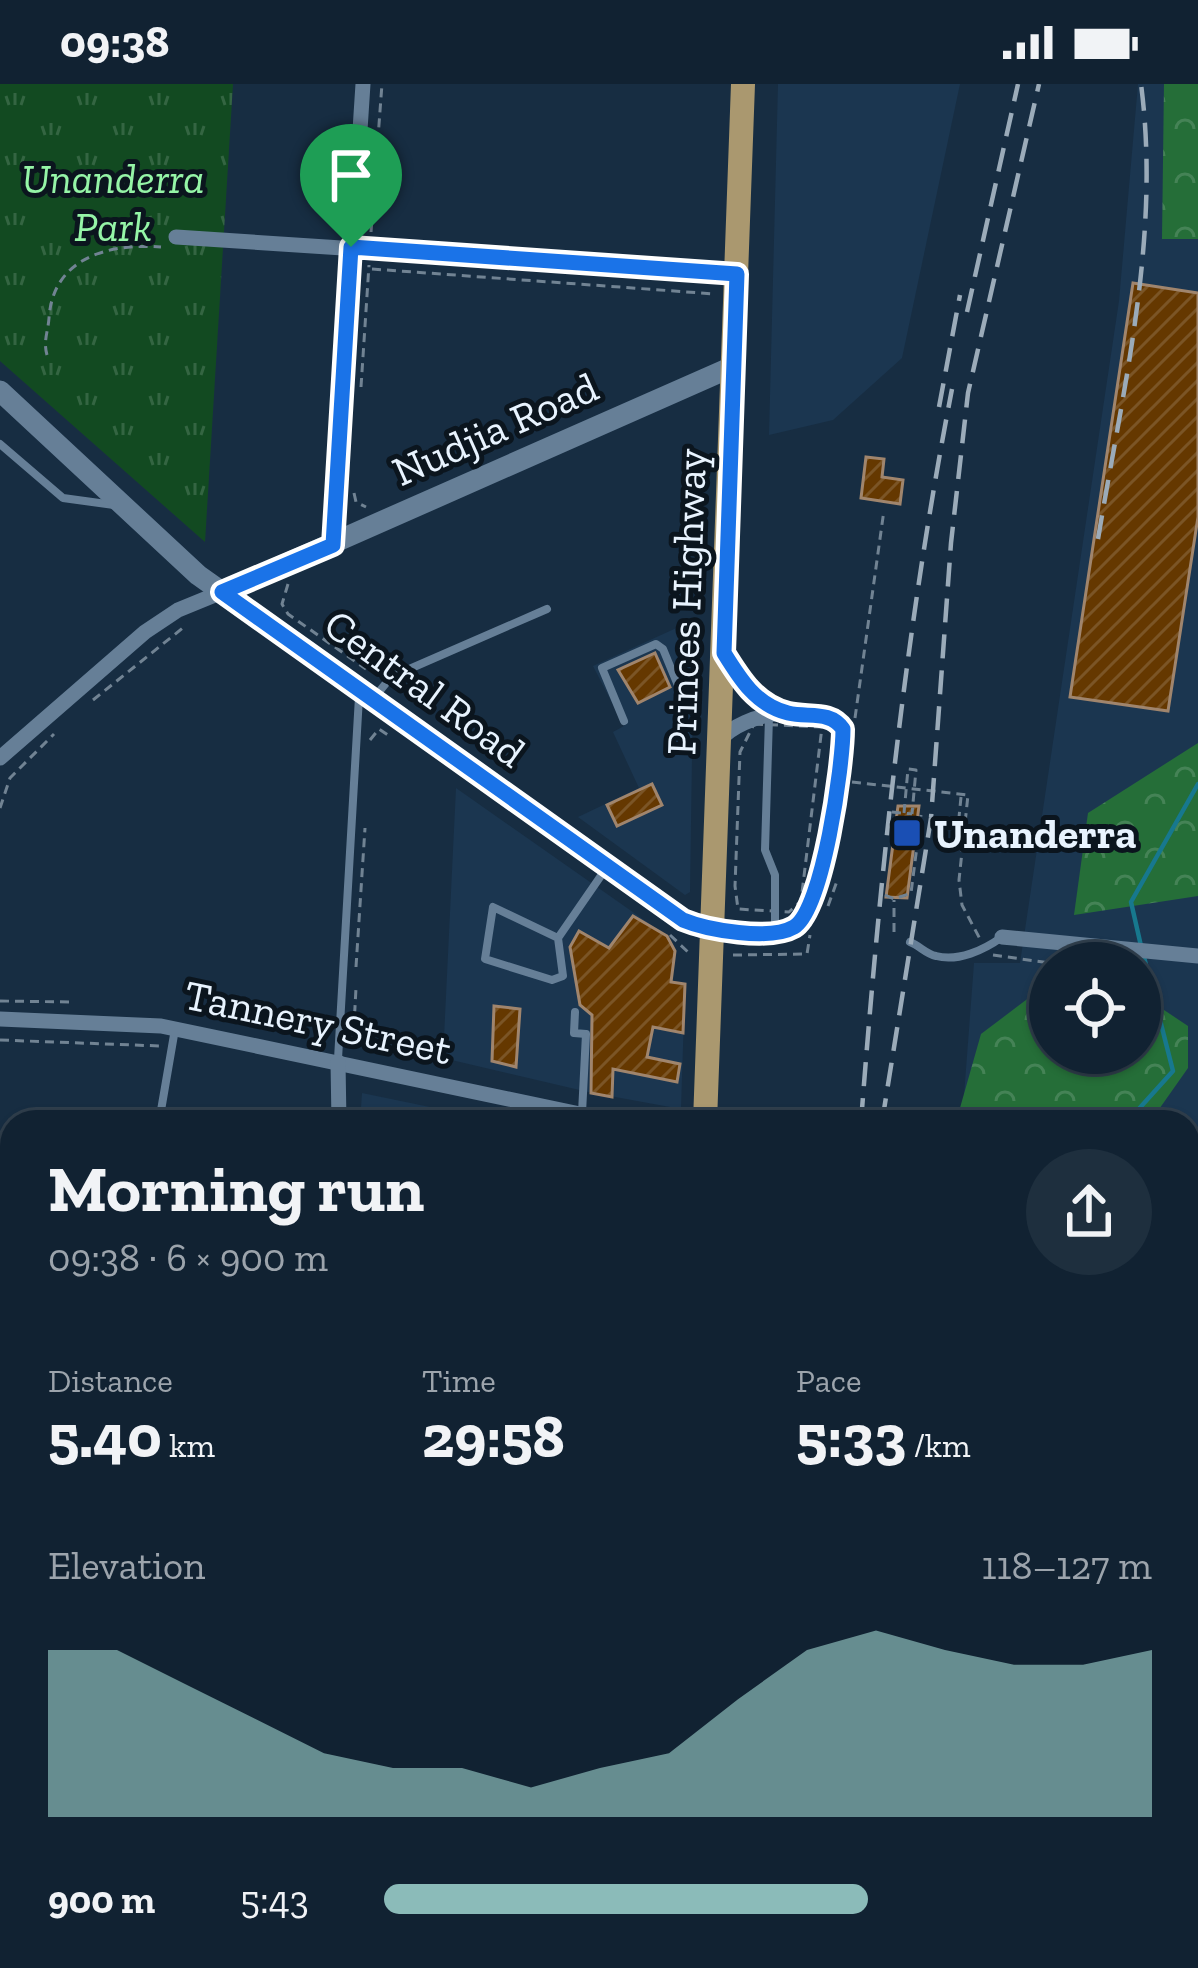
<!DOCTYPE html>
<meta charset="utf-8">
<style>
body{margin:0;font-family:"Zilla Slab",serif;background:#1e2f3e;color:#f1f3f6;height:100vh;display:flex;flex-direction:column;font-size:45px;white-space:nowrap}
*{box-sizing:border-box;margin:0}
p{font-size:39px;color:#9ca4ac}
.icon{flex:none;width:66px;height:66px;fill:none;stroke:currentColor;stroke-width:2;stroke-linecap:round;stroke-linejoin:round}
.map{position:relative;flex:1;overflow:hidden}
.drawer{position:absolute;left:0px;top:1026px;width:1200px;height:858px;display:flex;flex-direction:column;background:#112232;border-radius:36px 36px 0 0;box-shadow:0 3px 9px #0004,0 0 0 3px #303f4d}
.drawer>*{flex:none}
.fabs{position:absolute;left:1029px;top:858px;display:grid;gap:24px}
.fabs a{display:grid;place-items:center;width:132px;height:132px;border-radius:50%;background:#112232;box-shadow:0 3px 9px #0004,0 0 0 3px #303f4d;font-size:60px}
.pin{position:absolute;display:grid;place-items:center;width:102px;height:102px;color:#fff;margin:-123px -51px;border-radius:50% 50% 50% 0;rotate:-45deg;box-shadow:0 0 12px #0007}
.pin .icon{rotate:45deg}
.round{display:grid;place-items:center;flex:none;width:126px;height:126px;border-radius:63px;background:#1e2f3e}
.overview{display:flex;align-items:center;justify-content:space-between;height:204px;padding:0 48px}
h1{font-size:66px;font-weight:700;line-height:90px}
.figures{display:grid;grid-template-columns:repeat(3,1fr);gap:18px;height:204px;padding:12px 48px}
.figures div{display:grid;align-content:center}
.figures b{font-size:60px;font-weight:700}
.figures small{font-size:33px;font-weight:400}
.figures p{font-size:33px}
.chart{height:336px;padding:24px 48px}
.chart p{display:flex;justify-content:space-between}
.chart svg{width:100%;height:216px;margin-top:12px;fill:#8bbbb9;opacity:.7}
ul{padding:0 48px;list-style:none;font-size:39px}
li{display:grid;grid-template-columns:192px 144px 1fr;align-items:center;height:90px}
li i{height:30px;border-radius:15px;background:#8bbbb9}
.status{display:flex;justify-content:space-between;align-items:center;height:84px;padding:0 60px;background:#112232;direction:ltr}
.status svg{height:33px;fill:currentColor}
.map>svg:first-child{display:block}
.built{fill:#1b3650;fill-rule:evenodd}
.forest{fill:url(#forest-crowns)}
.park{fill:url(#park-tufts)}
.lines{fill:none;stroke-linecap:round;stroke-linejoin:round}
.stream{stroke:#17788e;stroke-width:4.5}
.building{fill:url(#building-hatch);stroke:#a0856d;stroke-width:3}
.path{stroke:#718393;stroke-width:3;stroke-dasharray:9 6;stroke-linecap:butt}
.lane{stroke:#667f97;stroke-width:8}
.street{stroke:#667f97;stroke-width:15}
.secondary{stroke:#667f97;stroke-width:21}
.primary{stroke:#aa986f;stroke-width:24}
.rail{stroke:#9babb9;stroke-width:4.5;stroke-dasharray:24 12;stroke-linecap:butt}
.route-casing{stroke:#fff;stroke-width:24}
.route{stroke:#1a73e8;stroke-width:15}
.transit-dot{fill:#1a4fb4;stroke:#0b151e;stroke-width:4.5}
.labels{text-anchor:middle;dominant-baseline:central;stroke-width:10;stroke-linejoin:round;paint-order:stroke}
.park-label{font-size:42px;font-style:italic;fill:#95f5a7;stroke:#0b151e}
.street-label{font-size:42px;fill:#e8f3fe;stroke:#0b151e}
.poi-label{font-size:42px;font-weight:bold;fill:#e8f3fe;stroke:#0b151e;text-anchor:start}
</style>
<div class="status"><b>09:38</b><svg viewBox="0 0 49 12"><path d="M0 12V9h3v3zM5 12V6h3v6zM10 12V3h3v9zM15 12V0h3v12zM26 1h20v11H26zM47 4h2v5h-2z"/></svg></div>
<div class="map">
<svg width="1198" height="1884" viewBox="0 0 1198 1884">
<defs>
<pattern id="forest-crowns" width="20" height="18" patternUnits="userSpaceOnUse" patternTransform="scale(3)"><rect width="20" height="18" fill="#256e38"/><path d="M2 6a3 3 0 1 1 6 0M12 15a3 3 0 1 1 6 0" fill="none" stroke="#458356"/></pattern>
<pattern id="park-tufts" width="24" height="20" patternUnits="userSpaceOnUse" patternTransform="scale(3)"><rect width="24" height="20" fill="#124a21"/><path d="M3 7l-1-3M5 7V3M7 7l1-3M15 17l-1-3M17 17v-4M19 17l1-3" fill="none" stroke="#346542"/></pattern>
<pattern id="building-hatch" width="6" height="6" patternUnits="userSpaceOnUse" patternTransform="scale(3)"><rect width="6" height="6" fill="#653800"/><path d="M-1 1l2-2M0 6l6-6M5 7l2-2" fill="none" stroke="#7b5526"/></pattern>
</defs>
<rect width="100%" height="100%" fill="#172d42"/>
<g class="built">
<polygon points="778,0 960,0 902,274 833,336 769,351"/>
<path d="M1138 0H1198V1884H899L900 1872H1188V1038H962L974 879H1020L1119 217ZM1050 879H1140V969H1050Z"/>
<polygon points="694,536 690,808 685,811 578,733 639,704 613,648 624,642 593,582"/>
<polygon points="456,704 667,852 675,867 671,897 685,900 681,1025 588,1008 443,974"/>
<polygon points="362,1009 454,1028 502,1038 360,1038"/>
</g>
<g class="forest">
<polygon points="1164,0 1198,0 1198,155 1162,155"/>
<polygon points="1198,659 1198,812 1074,831 1088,729"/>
<polygon points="1042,904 1050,904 1050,969 1140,969 1140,910 1188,942 1188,984 1150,1038 956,1038 981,950"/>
</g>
<polygon class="park" points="0,0 233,0 205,458 0,277"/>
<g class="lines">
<g class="stream">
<polyline points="1141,862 1131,818 1198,700"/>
<polyline points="1127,1038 1173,987 1144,873"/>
<polyline points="0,1480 12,1469"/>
<polyline points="883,1884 884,1872"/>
</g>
</g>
<g class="building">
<polygon points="1133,199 1198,209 1198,433 1168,627 1070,613"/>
<polygon points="866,373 884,375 882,393 903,396 900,420 861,414"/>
<polygon points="655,569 670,603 638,619 618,586"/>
<polygon points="652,700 662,721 617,742 607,721"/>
<polygon points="898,722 919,722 907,814 886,813"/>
<polygon points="633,832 667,852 675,867 671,898 685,900 683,949 653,943 647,973 680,980 677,998 613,985 612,1013 591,1009 592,931 580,921 570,863 579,847 609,864"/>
<polygon points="494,922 520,925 516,983 492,977"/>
</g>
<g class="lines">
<g class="path">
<polyline points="371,148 382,0"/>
<polyline points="372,185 715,210"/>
<path d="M47 271C43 257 48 248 49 234 53 174 108 159 161 163"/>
<polyline points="361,303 369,181"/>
<polyline points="354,409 356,418 366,423"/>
<polyline points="288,500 282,520 288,530 366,585"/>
<polyline points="93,616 184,543"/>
<polyline points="855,634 884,426"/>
<polygon points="754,640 822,643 801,817 789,828 738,825 735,802 740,668"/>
<polyline points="370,656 379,645 388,651"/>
<polyline points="852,698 968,711 959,796 962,821 980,855"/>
<polyline points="961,713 956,764 961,765"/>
<polyline points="0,724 10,694 54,650"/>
<polyline points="892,728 912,730"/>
<polyline points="904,729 908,685 916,686 912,730"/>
<polyline points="885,811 894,815 911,809 921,731"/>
<polyline points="828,822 837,797"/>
<polyline points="894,848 894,816"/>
<polyline points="670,851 689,869"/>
<polyline points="733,871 807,870 810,851"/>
<polyline points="993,871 1050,879"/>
<polyline points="356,883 365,744"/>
<polyline points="0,917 72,918"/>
<polyline points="0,956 160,962"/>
<polyline points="353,960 356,904"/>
</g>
<g class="lane">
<polyline points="0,360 63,414 114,421"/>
<polyline points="374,614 391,593 547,525"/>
<polyline points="769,633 765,766 775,791 775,847"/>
<polyline points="624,637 602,584 656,560 663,565 684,616"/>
<polyline points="558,854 493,823 485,875 552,896 563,892 558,854 607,783"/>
<path d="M910 858C920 862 926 870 936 872 958 878 984 866 1002 853"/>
<polyline points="575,928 574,949 586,950 582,1029"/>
<polyline points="338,975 359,613"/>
<polyline points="159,1038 175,945"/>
</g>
<g class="street">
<polyline points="176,153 737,190"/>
<polyline points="333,461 363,0"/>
<polyline points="725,572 750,608 785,628"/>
<polyline points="0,674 145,548 178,526 222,508"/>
<path d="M713 848C736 847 768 853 789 845 827 832 840 687 843 649L841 640C811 618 744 628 720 656"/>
<polyline points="1002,853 1198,872"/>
<polyline points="0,935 161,942 618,1038"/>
<polyline points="338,978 339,1038"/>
<polyline points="0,1784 12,1753"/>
<polyline points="1188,1828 1198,1829"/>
<polyline points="0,1831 12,1865"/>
<polyline points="15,1872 20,1884"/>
<polyline points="298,1884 298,1872"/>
<polyline points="481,1884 535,1875 622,1876"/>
<polyline points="1166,1884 1166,1872"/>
</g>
<g class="secondary">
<polyline points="0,307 198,491 683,836 713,848"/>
<polyline points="222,508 734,282"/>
</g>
<g class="primary">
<polyline points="705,1038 743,0"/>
<polyline points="621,1884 622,1872"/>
</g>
<g class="rail">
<polyline points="967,228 1018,0"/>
<polyline points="939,323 960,211"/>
<path d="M1098 455C1123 304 1161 153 1141 0"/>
<path d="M861 1038C880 792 905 547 952 305"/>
<polyline points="882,1038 931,734 951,459 968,309 1039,0"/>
<polyline points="786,1884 787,1872"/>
<polyline points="812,1884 812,1872"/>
</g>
</g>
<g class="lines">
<g class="route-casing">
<path id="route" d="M351 163 737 190 724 569C740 595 756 621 788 629 808 634 830 626 843 645 843 680 823 826 794 843 770 857 707 846 683 836L222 508 333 461Z"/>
</g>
<use href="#route" class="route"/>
</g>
<rect class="transit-dot" x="892" y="734" width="30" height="30" rx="6"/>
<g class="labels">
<g class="park-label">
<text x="113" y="94">Unanderra<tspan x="113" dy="48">Park</tspan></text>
</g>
<g class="street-label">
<text transform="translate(495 345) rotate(-24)">Nudjia Road</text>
<text transform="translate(686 518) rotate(-88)">Princes Highway</text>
<text transform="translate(425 604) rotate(36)">Central Road</text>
<text transform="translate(318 938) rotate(12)">Tannery Street</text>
</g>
<g class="poi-label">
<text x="934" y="749">Unanderra</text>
</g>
</g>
</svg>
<div class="fabs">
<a><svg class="icon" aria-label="locate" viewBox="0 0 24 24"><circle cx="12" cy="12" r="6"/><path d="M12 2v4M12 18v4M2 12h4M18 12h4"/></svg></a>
</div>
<div class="pin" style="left:351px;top:163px;background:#1e9e55"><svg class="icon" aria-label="arrive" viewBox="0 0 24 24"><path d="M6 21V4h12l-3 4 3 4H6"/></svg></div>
<section class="drawer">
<div class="overview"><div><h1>Morning run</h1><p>09:38 · 6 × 900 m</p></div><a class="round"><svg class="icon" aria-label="share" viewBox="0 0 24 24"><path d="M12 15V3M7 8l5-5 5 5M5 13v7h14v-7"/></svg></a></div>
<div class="figures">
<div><p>Distance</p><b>5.40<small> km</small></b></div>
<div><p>Time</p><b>29:58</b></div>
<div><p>Pace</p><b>5:33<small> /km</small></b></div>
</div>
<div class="chart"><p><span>Elevation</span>118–127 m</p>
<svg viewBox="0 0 160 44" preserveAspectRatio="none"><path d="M0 44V10L10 10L20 17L30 24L40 31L50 34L60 34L70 38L80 34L90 31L100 20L110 10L120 6L130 10L140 13L150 13L160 10V44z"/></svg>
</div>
<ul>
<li><b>900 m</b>5:43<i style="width:63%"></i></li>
</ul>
</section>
</div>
